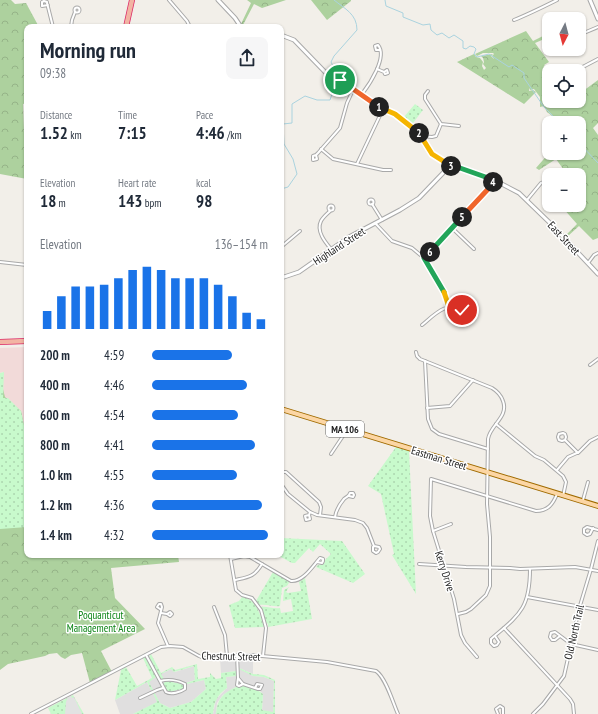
<!DOCTYPE html>
<meta charset="utf-8">
<style>
body{margin:0;font-family:"PT Sans Narrow",sans-serif;background:#f6f6f7;color:#1f2937;height:100vh;display:flex;flex-direction:column;font-size:15px;white-space:nowrap}
*{box-sizing:border-box;margin:0}
p{font-size:13px;color:#747a83}
.icon{flex:none;width:22px;height:22px;fill:none;stroke:currentColor;stroke-width:2;stroke-linecap:round;stroke-linejoin:round}
.map{position:relative;flex:1;overflow:hidden}
.drawer{position:absolute;left:24px;top:24px;width:260px;height:534px;display:flex;flex-direction:column;background:#fff;border-radius:8px;box-shadow:0 1px 3px #0004}
.drawer>*{flex:none}
.needle{width:26px;rotate:186deg}
.controls{position:absolute;left:542px;top:12px;display:grid;gap:8px}
.controls a{display:grid;place-items:center;width:44px;height:44px;border-radius:8px;background:#fff;box-shadow:0 1px 3px #0004;font-size:20px}
.pin{position:absolute;display:grid;place-items:center;width:34px;height:34px;color:#fff;margin:-17px;border:2px solid #fff;border-radius:50%;box-shadow:0 1px 4px #0007}
.km{position:absolute;width:20px;height:20px;margin:-10px;border-radius:50%;background:#222;color:#fff;font-size:11px;line-height:20px;text-align:center}
.round{display:grid;place-items:center;flex:none;width:42px;height:42px;border-radius:8px;background:#f6f6f7}
.head{display:flex;align-items:center;justify-content:space-between;height:68px;padding:0 16px}
h1{font-size:22px;font-weight:600;line-height:30px}
.stats{display:grid;grid-template-columns:repeat(3,1fr);gap:6px;height:68px;padding:4px 16px}
.stats div{display:grid;align-content:center}
.stats b{font-size:17px;font-weight:600}
.stats small{font-size:11px;font-weight:400}
.stats p{font-size:11px}
.chart{height:112px;padding:8px 16px}
.chart p{display:flex;justify-content:space-between}
.chart svg{width:100%;height:72px;margin-top:4px;stroke:#1a73e8;stroke-width:6}
ul{padding:0 16px;list-style:none;font-size:13px}
li{display:grid;grid-template-columns:64px 48px 1fr;align-items:center;height:30px}
li i{height:10px;border-radius:5px;background:#1a73e8}
.map>svg:first-child{display:block}
.residential{fill:#e0dfdf}
.commercial{fill:#f2dad9}
.forest{fill:url(#forest-crowns)}
.park{fill:url(#park-dots)}
.parking{fill:#e2e2e2}
.lines{fill:none;stroke-linecap:round;stroke-linejoin:round}
.stream{stroke:#aad3df;stroke-width:1}
.minor-casing{stroke:#a9a9a9;stroke-width:4}
.tertiary-casing{stroke:#a9a9a9;stroke-width:5}
.primary-casing{stroke:#a06b00;stroke-width:6}
.trunk-casing{stroke:#dc2a67;stroke-width:6}
.minor{stroke:#fff;stroke-width:2}
.tertiary{stroke:#fff;stroke-width:3}
.primary{stroke:#fcd6a4;stroke-width:4}
.trunk{stroke:#f2b4a3;stroke-width:4.5}
.split-1-casing{stroke:#fff;stroke-width:8}
.split-2-casing{stroke:#fff;stroke-width:8}
.split-3-casing{stroke:#fff;stroke-width:8}
.split-4-casing{stroke:#fff;stroke-width:8}
.split-5-casing{stroke:#fff;stroke-width:8}
.split-6-casing{stroke:#fff;stroke-width:8}
.split-7-casing{stroke:#fff;stroke-width:8}
.split-8-casing{stroke:#fff;stroke-width:8}
.split-1{stroke:#f0652b;stroke-width:5}
.split-2{stroke:#f5b400;stroke-width:5}
.split-3{stroke:#f5b400;stroke-width:5}
.split-4{stroke:#22a559;stroke-width:5}
.split-5{stroke:#f0652b;stroke-width:5}
.split-6{stroke:#22a559;stroke-width:5}
.split-7{stroke:#22a559;stroke-width:5}
.split-8{stroke:#f5b400;stroke-width:5}
.labels{text-anchor:middle;dominant-baseline:central;stroke-width:3;stroke-linejoin:round;paint-order:stroke}
.shield{fill:#fff;stroke:#646464;stroke-width:1}
.shield-label{font-size:10px;font-weight:bold;fill:#222}
.street-label{font-size:11px;fill:#222;stroke:#fff}
.park-label{font-size:11px;fill:#0c8416;stroke:#fff}
</style>
<div class="map">
<svg width="598" height="714" viewBox="0 0 598 714">
<defs>
<pattern id="forest-crowns" width="20" height="18" patternUnits="userSpaceOnUse"><rect width="20" height="18" fill="#add19e"/><path d="M2 6a3 3 0 1 1 6 0M12 15a3 3 0 1 1 6 0" fill="none" stroke="#95b388"/></pattern>
<pattern id="park-dots" width="8" height="8" patternUnits="userSpaceOnUse"><rect width="8" height="8" fill="#c8facc"/><path d="M2 2h.1M6 6h.1" fill="none" stroke="#acd6af" stroke-width="1.8" stroke-linecap="round"/></pattern>
</defs>
<rect width="100%" height="100%" fill="#f2efe9"/>
<g class="residential">
<polygon points="150,655 149,657 160,678 161,674 171,669 175,672 194,666 195,680 186,683 187,684 204,680 206,689 191,702 170,708 160,703 154,693 153,693 158,702 133,714 120,714 115,700 147,682 151,690 148,681 156,677 145,657 144,658"/>
<polygon points="246,656 253,656 253,674 239,668 253,676 264,677 274,681 273,713 262,711 263,694 260,691 243,686 239,687 236,687 223,695 217,703 216,714 213,714 216,699 227,688 226,677 236,676 236,671 221,673 220,658"/>
</g>
<polygon class="commercial" points="27,347 27,440 25,434 2,398 3,372 0,373 0,348"/>
<g class="forest">
<polygon points="0,0 11,0 15,4 26,3 39,27 27,27 27,103 23,104 24,132 27,143 27,179 0,174"/>
<polygon points="247,0 286,0 262,8 254,4 243,25 241,24 251,3"/>
<polygon points="311,0 351,0 351,1 327,20"/>
<polygon points="526,31 533,41 549,33 549,37 535,43 549,62 544,65 549,71 549,101 579,101 579,94 598,80 598,123 593,128 598,135 598,238 593,240 579,226 568,236 568,239 564,235 566,235 577,224 562,207 564,205 579,205 579,190 585,183 579,180 579,175 566,175 566,173 556,159 539,170 536,168 549,153 579,153 579,123 558,123 556,119 547,112 544,106 540,107 540,97 534,89 530,90 529,88 529,91 533,90 536,92 524,104 457,62 474,54 476,57 480,58 483,62 482,66 484,70 486,68 483,64 484,62 483,58 481,56 493,54 491,56 494,59 492,56 494,54 493,53 483,53 477,56 475,54"/>
<polygon points="0,373 3,373 2,385 5,397 21,411 27,440 27,555 178,555 179,562 111,568 115,598 145,629 101,651 112,672 90,683 82,653 71,655 65,659 61,657 57,653 49,654 45,656 8,664 0,670"/>
</g>
<g class="park">
<polygon points="415,104 423,110 413,123 410,124 403,118"/>
<polygon points="4,372 3,398 8,398 21,411 27,440 27,527 0,529 0,373"/>
<polygon points="396,447 409,451 416,594 392,555 394,554 381,494 368,486"/>
<polygon points="281,538 342,541 365,574 353,583 316,567 318,565 324,564 325,560 331,554 320,544 313,552 309,548 295,563 292,563 277,555 281,555"/>
<path d="M273 572 290 581 287 586 282 588 280 606C273 607 267 604 259 605L256 601Z"/>
<path d="M305 578 312 619 268 627V624L265 622 261 607C267 606 273 609 280 608L281 613 293 611 291 599 283 601 284 590 289 587 286 592 288 593 301 591 299 582Z"/>
<path d="M242 597C257 599 260 615 264 627L235 628 229 605 239 601Z"/>
<path d="M151 654 161 673 172 667 175 670 197 664 198 679 210 677V673L216 679 221 678V673L236 671V676L226 677 227 688C217 695 214 702 213 714H133L157 702 153 693 154 692 160 703 170 708 191 702 206 689 204 680 187 684 186 683 195 680 194 666 174 672 171 669 161 674 164 679H161L149 657Z"/>
<polygon points="145,657 156,677 149,682 153,690 151,690 147,682 115,700 121,670 126,667 137,686 152,678 143,658"/>
<path d="M239 668 253 674 264 675 275 680V714H216C217 699 223 693 236 687 238 687 240 686 243 686 247 686 260 691 263 694L262 710 273 712 274 681 264 677 253 676 239 669Z"/>
<polygon points="166,681 182,684 184,687 182,689 168,692 163,684"/>
<polygon points="73,695 84,714 51,714 48,708"/>
</g>
<polygon class="parking" points="71,696 72,698 74,697 82,714 65,714 66,702 68,697"/>
<g class="lines">
<g class="stream">
<path d="M334 0C345 9 357 14 357 30L334 56 331 62 333 66 345 69V72L339 79"/>
<polyline points="385,0 386,6 403,13 403,17 423,25 430,24 431,30 437,35 442,33 449,38 454,35 463,41 463,48 466,49 470,46 474,47 476,49 474,54 477,57 489,54 509,67 512,65 524,73 524,78 544,107 560,123"/>
<polyline points="579,143 598,163"/>
<polyline points="281,189 288,187 297,174 293,159 284,144 283,124 292,123 292,104 305,96 317,100 330,100 333,91 339,91 338,81"/>
</g>
<g class="minor-casing">
<g id="minor">
<polyline points="169,0 187,21 190,27"/>
<polyline points="48,5 42,6 42,2 44,1 47,2 47,3 53,27"/>
<circle cx="77" cy="10" r="2.5"/>
<path d="M514 20C529 14 543 7 557 0"/>
<polyline points="71,27 72,20 75,12"/>
<polyline points="579,35 598,27"/>
<polyline points="377,69 384,72 385,74 388,73 387,70 384,72"/>
<polyline points="570,71 573,68 577,70 598,59"/>
<polyline points="428,91 425,95 425,99 441,124 459,126"/>
<path d="M362 94C369 85 388 57 378 45L375 46 376 50H380"/>
<polyline points="421,136 432,137 436,136 441,124"/>
<polyline points="321,149 333,159 383,170 391,170"/>
<polyline points="316,155 313,156 313,160 317,159 316,155 318,153 340,128 347,103 353,90"/>
<polyline points="357,164 383,109"/>
<polyline points="560,175 565,175"/>
<circle cx="371" cy="202" r="2.5"/>
<polyline points="527,200 541,183 549,180"/>
<polyline points="372,204 382,220"/>
<circle cx="331" cy="208" r="2.5"/>
<path d="M330 211C327 214 323 217 321 221 316 231 325 242 331 249"/>
<polyline points="375,223 392,241 412,248 424,258 443,290 449,307"/>
<polyline points="452,228 474,249"/>
<polyline points="281,247 300,231"/>
<polyline points="424,258 490,187 494,180"/>
<polyline points="0,262 27,265"/>
<polyline points="588,263 594,255 598,253"/>
<path d="M422 325C433 316 449 298 464 312"/>
<path d="M416 352 417 356 420 359 492 388C497 391 501 395 503 401 509 417 490 425 488 439L487 504 490 537V586L486 595 471 609 466 612 458 614"/>
<polyline points="425,361 428,419 432,429 439,434 488,449"/>
<polyline points="590,365 598,359"/>
<polyline points="427,408 450,406 473,380"/>
<polyline points="496,424 535,456 544,460 563,476 566,482 563,496"/>
<polyline points="565,440 566,437 565,434 563,433 559,434 558,437 559,440 562,441 565,440 578,453"/>
<polyline points="331,454 343,436 345,430"/>
<polyline points="557,470 568,457 579,452 590,441 598,437"/>
<polyline points="281,472 286,472 319,502 321,507 320,515"/>
<polyline points="281,484 288,494 310,512 317,515 355,520 363,523 367,528 374,546 373,547 373,551 376,553 378,552 380,549 379,547 374,546"/>
<polyline points="583,500 588,482"/>
<polyline points="309,515 305,516 306,520 310,519 309,515 310,512"/>
<path d="M335 517C336 510 339 505 344 499 347 496 349 497 350 493H353L354 495 353 497 349 496"/>
<polyline points="593,528 590,534 587,535 584,533 584,529 587,527 598,530"/>
<polyline points="433,531 451,524"/>
<polyline points="230,555 236,590 242,595 252,598 261,610 266,628 263,656"/>
<path d="M231 559 244 556 250 557 291 581C303 582 312 567 320 558L323 559V561L322 563 317 562"/>
<polyline points="419,564 466,567 510,568 520,569 575,567 598,571"/>
<path d="M235 580C249 577 254 577 262 564"/>
<polyline points="527,597 598,610"/>
<polyline points="214,607 225,635 227,656"/>
<polyline points="160,609 157,607 159,604 161,604 162,607 158,623 168,646"/>
<polyline points="161,613 167,614 170,616 172,614 170,612 167,614"/>
<polyline points="504,628 570,699 573,704 574,714"/>
<path d="M495 636 499 642 497 645 494 646 491 643V639C519 615 530 609 530 569"/>
<polyline points="560,636 555,640 552,640 550,637 551,633 555,632 571,644 598,650"/>
<path d="M146 655 166 692C171 695 181 692 185 689V684C178 680 168 679 160 681"/>
<polyline points="237,655 238,678 237,685 239,686 243,684 238,678"/>
<path d="M477 657 465 643 461 635 454 599 433 531 430 516 431 479 536 511C548 511 553 504 557 494"/>
<polyline points="243,684 258,689 260,689 262,685 257,684 255,688"/>
<polyline points="140,698 157,690 163,688"/>
<path d="M31 714 161 647 170 646 183 647 199 656 204 658 252 655 327 662 376 671C386 678 393 703 398 714"/>
<polyline points="498,714 496,709 500,706 503,708 503,714"/>
<polyline points="533,714 543,704 564,676 579,609 591,569 598,541"/>
</g>
</g>
<g class="tertiary-casing">
<g id="tertiary">
<polyline points="218,0 235,18 241,27"/>
<polyline points="590,0 598,19"/>
<polyline points="281,35 294,40 325,72 350,87 378,106 400,118 418,132 433,155 449,164 452,168 461,168 496,181 519,193 549,222 598,274"/>
<polyline points="281,278 299,272 349,237 400,210 419,198 444,172 452,168"/>
</g>
</g>
<g class="primary-casing">
<polyline id="primary" points="281,409 598,506"/>
</g>
<g class="trunk-casing">
<g id="trunk">
<polyline points="126,27 132,0"/>
<polyline points="0,342 27,341"/>
</g>
</g>
<use href="#minor" class="minor"/>
<use href="#tertiary" class="tertiary"/>
<use href="#primary" class="primary"/>
<use href="#trunk" class="trunk"/>
</g>
<g class="lines">
<g class="split-1-casing">
<polyline id="split-1" points="340,80 379,107"/>
</g>
<g class="split-2-casing">
<polyline id="split-2" points="379,107 395,114 419,133"/>
</g>
<g class="split-3-casing">
<polyline id="split-3" points="419,133 432,154 451,166"/>
</g>
<g class="split-4-casing">
<polyline id="split-4" points="451,166 452,168 460,168 494,180 493,182"/>
</g>
<g class="split-5-casing">
<polyline id="split-5" points="462,217 490,187 493,182"/>
</g>
<g class="split-6-casing">
<polyline id="split-6" points="430,252 462,217"/>
</g>
<g class="split-7-casing">
<polyline id="split-7" points="430,252 424,258 444,292"/>
</g>
<g class="split-8-casing">
<polyline id="split-8" points="444,292 449,307 456,307 462,310"/>
</g>
<use href="#split-1" class="split-1"/>
<use href="#split-2" class="split-2"/>
<use href="#split-3" class="split-3"/>
<use href="#split-4" class="split-4"/>
<use href="#split-5" class="split-5"/>
<use href="#split-6" class="split-6"/>
<use href="#split-7" class="split-7"/>
<use href="#split-8" class="split-8"/>
</g>
<g class="labels">
<rect class="shield" x="326" y="421" width="38" height="16" rx="3"/>
<g class="shield-label">
<text x="345" y="429">MA 106</text>
</g>
<g class="street-label">
<text transform="translate(564 238) rotate(47)">East Street</text>
<text transform="translate(339 246) rotate(-33)">Highland Street</text>
<text transform="translate(439 458) rotate(17)">Eastman Street</text>
<text transform="translate(445 571) rotate(72)">Kerry Drive</text>
<text transform="translate(574 632) rotate(-77)">Old North Trail</text>
<text transform="translate(231 656) rotate(1)">Chestnut Street</text>
</g>
<g class="park-label">
<text x="101" y="615">Poquanticut<tspan x="101" dy="13">Management Area</tspan></text>
</g>
</g>
</svg>
<div class="controls">
<a><svg class="needle" viewBox="-14 -14 28 28"><path d="M0-13l5 13h-10z" fill="#e53935"/><path d="M0 13l5-13h-10z" fill="#747a83"/></svg></a>
<a><svg class="icon" aria-label="locate" viewBox="0 0 24 24"><circle cx="12" cy="12" r="6"/><path d="M12 2v4M12 18v4M2 12h4M18 12h4"/></svg></a>
<a>+</a>
<a>−</a>
</div>
<div class="pin" style="left:340px;top:80px;background:#1e9e55"><svg class="icon" aria-label="arrive" viewBox="0 0 24 24"><path d="M6 21V4h12l-3 4 3 4H6"/></svg></div>
<div class="pin" style="left:462px;top:310px;background:#d93025"><svg class="icon" aria-label="check" viewBox="0 0 24 24"><path d="M5 12l5 5 9-10"/></svg></div>
<b class="km" style="left:379px;top:107px">1</b>
<b class="km" style="left:419px;top:133px">2</b>
<b class="km" style="left:451px;top:166px">3</b>
<b class="km" style="left:493px;top:182px">4</b>
<b class="km" style="left:462px;top:217px">5</b>
<b class="km" style="left:430px;top:252px">6</b>
<section class="drawer">
<div class="head"><div><h1>Morning run</h1><p>09:38</p></div><a class="round"><svg class="icon" aria-label="share" viewBox="0 0 24 24"><path d="M12 15V3M7 8l5-5 5 5M5 13v7h14v-7"/></svg></a></div>
<div class="stats">
<div><p>Distance</p><b>1.52<small> km</small></b></div>
<div><p>Time</p><b>7:15</b></div>
<div><p>Pace</p><b>4:46<small> /km</small></b></div>
</div>
<div class="stats">
<div><p>Elevation</p><b>18<small> m</small></b></div>
<div><p>Heart rate</p><b>143<small> bpm</small></b></div>
<div><p>kcal</p><b>98</b></div>
</div>
<div class="chart"><p><span>Elevation</span>136–154 m</p>
<svg viewBox="0 0 160 44" preserveAspectRatio="none"><path d="M5 44V33M15 44V24M25 44V18M35 44V18M45 44V17M55 44V13M65 44V8M75 44V6M85 44V8M95 44V13M105 44V13M115 44V13M125 44V17M135 44V24M145 44V34M155 44V38"/></svg>
</div>
<ul>
<li><b>200 m</b>4:59<i style="width:69%"></i></li>
<li><b>400 m</b>4:46<i style="width:82%"></i></li>
<li><b>600 m</b>4:54<i style="width:74%"></i></li>
<li><b>800 m</b>4:41<i style="width:89%"></i></li>
<li><b>1.0 km</b>4:55<i style="width:73%"></i></li>
<li><b>1.2 km</b>4:36<i style="width:95%"></i></li>
<li><b>1.4 km</b>4:32<i style="width:100%"></i></li>
</ul>
</section>
</div>
